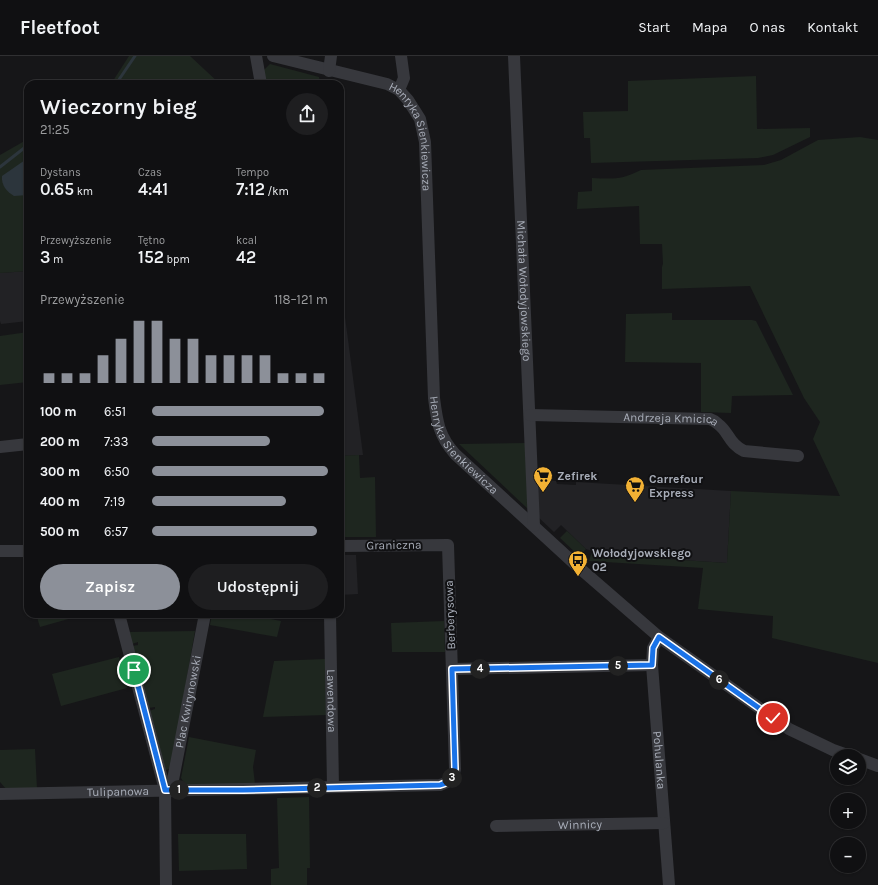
<!DOCTYPE html>
<html lang="pl">
<meta charset="utf-8">
<style>
body{margin:0;font-family:Karla,sans-serif;background:#1e1e20;color:#f1f3f6;height:100vh;display:flex;flex-direction:column;font-size:15px;white-space:nowrap}
*{box-sizing:border-box;margin:0}
p{font-size:13px;color:#9c9d9f}
.icon{flex:none;width:22px;height:22px;fill:none;stroke:currentColor;stroke-width:2;stroke-linecap:round;stroke-linejoin:round}
.map{position:relative;flex:1;overflow:hidden}
.drawer{position:absolute;left:24px;top:24px;width:320px;height:538px;display:flex;flex-direction:column;background:#101012;border-radius:12px;box-shadow:0 1px 3px #0004,0 0 0 1px #303032}
.drawer>*{flex:none}
.buttons{position:absolute;left:830px;top:693px;display:grid;gap:8px}
.buttons a{display:grid;place-items:center;width:36px;height:36px;border-radius:50%;background:#101012;box-shadow:0 1px 3px #0004,0 0 0 1px #303032;font-size:20px}
.pin{position:absolute;display:grid;place-items:center;width:34px;height:34px;color:#fff;margin:-17px;border:2px solid #fff;border-radius:50%;box-shadow:0 1px 4px #0007}
.km{position:absolute;width:20px;height:20px;margin:-10px;border-radius:50%;background:#222;color:#fff;font-size:11px;line-height:20px;text-align:center}
.round{display:grid;place-items:center;flex:none;width:42px;height:42px;border-radius:21px;background:#1e1e20}
.overview{display:flex;align-items:center;justify-content:space-between;height:68px;padding:0 16px}
h1{font-size:22px;font-weight:600;line-height:30px}
.metrics{display:grid;grid-template-columns:repeat(3,1fr);gap:6px;height:68px;padding:4px 16px}
.metrics div{display:grid;align-content:center}
.metrics b{font-size:17px;font-weight:600}
.metrics small{font-size:11px;font-weight:400}
.metrics p{font-size:11px}
.chart{height:112px;padding:8px 16px}
.chart p{display:flex;justify-content:space-between}
.chart svg{width:100%;height:72px;margin-top:4px;stroke:#8c9099;stroke-width:6}
.button{display:flex;gap:8px;margin-top:auto;padding:8px 16px}
.button a{flex:1;height:46px;border-radius:24px;background:#8c9099;color:#fff;font-size:16px;font-weight:600;line-height:46px;text-align:center}
.button a+a{background:#1e1e20;color:#f1f3f6}
ul{padding:0 16px;list-style:none;font-size:13px}
li{display:grid;grid-template-columns:64px 48px 1fr;align-items:center;height:30px}
li i{height:10px;border-radius:5px;background:#8c9099}
header{display:flex;align-items:center;gap:24px;box-sizing:border-box;height:56px;padding:0 20px;background:#101012;border-bottom:1px solid #303032}
header strong{font-size:19px}
nav{display:flex;gap:22px;margin-inline-start:auto;font-size:14px}
.map>svg:first-child{display:block}
.built{fill:#222225}
.green{fill:#1e261f}
.water{fill:#2c353c}
.lines{fill:none;stroke-linecap:round;stroke-linejoin:round}
.stream{stroke:#2c353c;stroke-width:3}
.minor{stroke:#37383d;stroke-width:12}
.route-casing{stroke:#fff;stroke-width:8}
.route{stroke:#1a73e8;stroke-width:5}
.labels{text-anchor:middle;dominant-baseline:central;stroke-width:4;stroke-linejoin:round;paint-order:stroke}
.street-label{font-size:12px;fill:#a8adb8;stroke:#111113}
.poi-label{font-size:12px;font-weight:bold;fill:#a8adb8;stroke:#111113;text-anchor:start}
</style>
<header>
<strong>Fleetfoot</strong>
<nav><a>Start</a><a>Mapa</a><a>O nas</a><a>Kontakt</a></nav>
</header>
<div class="map">
<svg width="878" height="829" viewBox="0 0 878 829">
<rect width="100%" height="100%" fill="#161618"/>
<g class="built">
<polygon points="28,215 28,265 1,268 0,265 0,217"/>
<polygon points="340,223 350,299 363,399 340,400"/>
<polygon points="535,424 556,425 557,428 576,429 576,426 731,435 727,507 604,499 586,493 561,469 554,476 536,459"/>
<polygon points="340,499 356,499 358,538 340,539"/>
</g>
<g class="green">
<polygon points="129,0 190,0 220,28 111,28"/>
<polygon points="270,8 319,21 320,28 266,28 263,15"/>
<polygon points="756,20 757,73 810,72 810,81 773,99 758,102 591,107 590,82 584,82 583,56 628,55 628,25"/>
<path d="M860 81 878 84V607L772 582 773 560 698 553 703 512 589 505 592 495 604 499 727 507 731 435 840 440 813 383 820 366 804 342 750 230 662 233V211L663 208 662 188H640L639 150 577 153 578 136 592 135V122C613 123 621 124 641 114L764 109 781 104 818 84Z"/>
<polygon points="28,83 28,215 0,217 0,99"/>
<polygon points="672,257 672,264 752,264 756,265 793,339 732,340 731,357 701,356 701,307 625,306 626,258"/>
<polygon points="28,276 28,326 0,329 0,280"/>
<polygon points="527,387 528,453 459,388"/>
<polygon points="359,399 360,422 375,421 376,481 342,481 340,400"/>
<polygon points="567,475 586,493 579,500 560,482"/>
<polygon points="36,558 86,558 40,571"/>
<polygon points="212,558 245,558 281,565 277,581 210,569"/>
<polygon points="444,565 445,596 392,596 391,567"/>
<polygon points="195,575 171,712 166,714 164,712 149,655 155,653 155,651 148,652 132,590 138,589 138,586 132,588 128,576"/>
<polygon points="119,601 127,632 61,650 52,618"/>
<polygon points="325,603 326,659 263,661 274,605"/>
<polygon points="189,681 256,694 253,711 255,728 186,730 181,722"/>
<polygon points="35,693 37,733 7,734 0,726 0,694"/>
<polygon points="309,741 310,812 307,812 307,829 271,829 271,813 279,812 277,742"/>
<polygon points="178,778 246,778 247,813 179,815"/>
</g>
<path class="water" d="M28 102V139L14 140C7 136 1 129 2 120Z"/>
<g class="lines">
<g class="stream">
<polyline points="116,28 135,0"/>
<polyline points="0,111 28,89"/>
</g>
<g class="minor">
<polyline points="256,0 261,28"/>
<path id="s1" d="M273 0 387 28 399 34 408 44 420 63 425 86 434 342C437 366 439 380 455 398L576 509 659 581 789 673 833 694 850 700"/>
<path id="s2" d="M514 0 534 470"/>
<polyline points="329,15 331,0"/>
<polyline points="399,34 404,22 401,0"/>
<path id="s3" d="M530 359 710 363C713 364 716 366 718 368 729 376 729 388 744 395L798 400"/>
<polyline points="0,391 28,388"/>
<polyline points="0,495 28,495"/>
<polyline points="119,558 165,734 166,829"/>
<path id="s4" d="M330 558 333 731"/>
<path id="s5" d="M659 581 653 592 652 609 669 829"/>
<polyline points="452,613 652,609"/>
<polyline points="859,703 878,710"/>
<path id="s6" d="M171 734 205 558"/>
<path id="s7" d="M0 738 440 729C449 726 453 723 455 713L448 489 340 490"/>
<path id="s8" d="M496 770 664 767"/>
</g>
</g>
<g class="lines">
<g class="route-casing">
<path id="route" d="M134 614 165 734H243L440 729C449 726 453 723 455 713L452 613 652 609 653 592 659 581 773 662"/>
</g>
<use href="#route" class="route"/>
</g>
<defs>
<g id="supermarket-pin" transform="scale(1)"><path d="M0 17L-7.5 6A9.5 9.5 0 1 1 7.5 6Z" fill="#f2b134" stroke="#111113"/><path d="M-6-5.5h2.5l.6 2H6L4.5 2H-2.5L-4.4-4H-6ZM-1.5 3.2a1.3 1.3 0 1 0 .1 0ZM3 3.2a1.3 1.3 0 1 0 .1 0Z" fill="#111"/></g>
<g id="bus-pin" transform="scale(1)"><path d="M0 17L-7.5 6A9.5 9.5 0 1 1 7.5 6Z" fill="#f2b134" stroke="#111113"/><path d="M-5-6H5V4H4V6H2V4H-2V6H-4V4H-5ZM-3.5-4V0h7V-4ZM-3.5 1.2v1.5H-2V1.2ZM2 1.2v1.5H3.5V1.2Z" fill="#111"/></g>
</defs>
<g fill-rule="evenodd">
<use href="#supermarket-pin" x="543" y="420"/>
<use href="#supermarket-pin" x="635" y="430"/>
<use href="#bus-pin" x="578" y="504"/>
</g>
<g class="labels">
<g class="street-label">
<text stroke="none"><textPath href="#s1" startOffset="180">Henryka Sienkiewicza</textPath></text>
<text stroke="none"><textPath href="#s2" startOffset="235">Michała Wołodyjowskiego</textPath></text>
<text stroke="none"><textPath href="#s3" startOffset="141">Andrzeja Kmicica</textPath></text>
<text stroke="none"><textPath href="#s1" startOffset="504">Henryka Sienkiewicza</textPath></text>
<text transform="translate(394 489) rotate(-1)">Graniczna</text>
<text transform="translate(450 559) rotate(-92)">Berberysowa</text>
<text stroke="none"><textPath href="#s4" startOffset="87">Lawendowa</textPath></text>
<text stroke="none"><textPath href="#s6" startOffset="90">Plac Kwirynowski</textPath></text>
<text stroke="none"><textPath href="#s5" startOffset="125">Pohulanka</textPath></text>
<text stroke="none"><textPath href="#s7" startOffset="118">Tulipanowa</textPath></text>
<text stroke="none"><textPath href="#s8" startOffset="84">Winnicy</textPath></text>
</g>
<g class="poi-label">
<text x="557" y="420">Zefirek</text>
<text x="649" y="423">Carrefour<tspan x="649" dy="14">Express</tspan></text>
<text x="592" y="497">Wołodyjowskiego<tspan x="592" dy="14">02</tspan></text>
</g>
</g>
</svg>
<div class="buttons">
<a><svg class="icon" aria-label="layers" viewBox="0 0 24 24"><path d="M12 4l9 5-9 5-9-5zM3 14l9 5 9-5"/></svg></a>
<a>+</a>
<a>−</a>
</div>
<div class="pin" style="left:134px;top:614px;background:#1e9e55"><svg class="icon" aria-label="arrive" viewBox="0 0 24 24"><path d="M6 21V4h12l-3 4 3 4H6"/></svg></div>
<div class="pin" style="left:773px;top:662px;background:#d93025"><svg class="icon" aria-label="check" viewBox="0 0 24 24"><path d="M5 12l5 5 9-10"/></svg></div>
<b class="km" style="left:179px;top:734px">1</b>
<b class="km" style="left:317px;top:732px">2</b>
<b class="km" style="left:452px;top:722px">3</b>
<b class="km" style="left:480px;top:613px">4</b>
<b class="km" style="left:618px;top:610px">5</b>
<b class="km" style="left:719px;top:624px">6</b>
<section class="drawer">
<div class="overview"><div><h1>Wieczorny bieg</h1><p>21:25</p></div><a class="round"><svg class="icon" aria-label="share" viewBox="0 0 24 24"><path d="M12 15V3M7 8l5-5 5 5M5 13v7h14v-7"/></svg></a></div>
<div class="metrics">
<div><p>Dystans</p><b>0.65<small> km</small></b></div>
<div><p>Czas</p><b>4:41</b></div>
<div><p>Tempo</p><b>7:12<small> /km</small></b></div>
</div>
<div class="metrics">
<div><p>Przewyższenie</p><b>3<small> m</small></b></div>
<div><p>Tętno</p><b>152<small> bpm</small></b></div>
<div><p>kcal</p><b>42</b></div>
</div>
<div class="chart"><p><span>Przewyższenie</span>118–121 m</p>
<svg viewBox="0 0 160 44" preserveAspectRatio="none"><path d="M5 44V38M15 44V38M25 44V38M35 44V27M45 44V17M55 44V6M65 44V6M75 44V17M85 44V17M95 44V27M105 44V27M115 44V27M125 44V27M135 44V38M145 44V38M155 44V38"/></svg>
</div>
<ul>
<li><b>100 m</b>6:51<i style="width:98%"></i></li>
<li><b>200 m</b>7:33<i style="width:67%"></i></li>
<li><b>300 m</b>6:50<i style="width:100%"></i></li>
<li><b>400 m</b>7:19<i style="width:76%"></i></li>
<li><b>500 m</b>6:57<i style="width:94%"></i></li>
</ul>
<div class="button"><a>Zapisz</a><a>Udostępnij</a></div>
</section>
</div>
